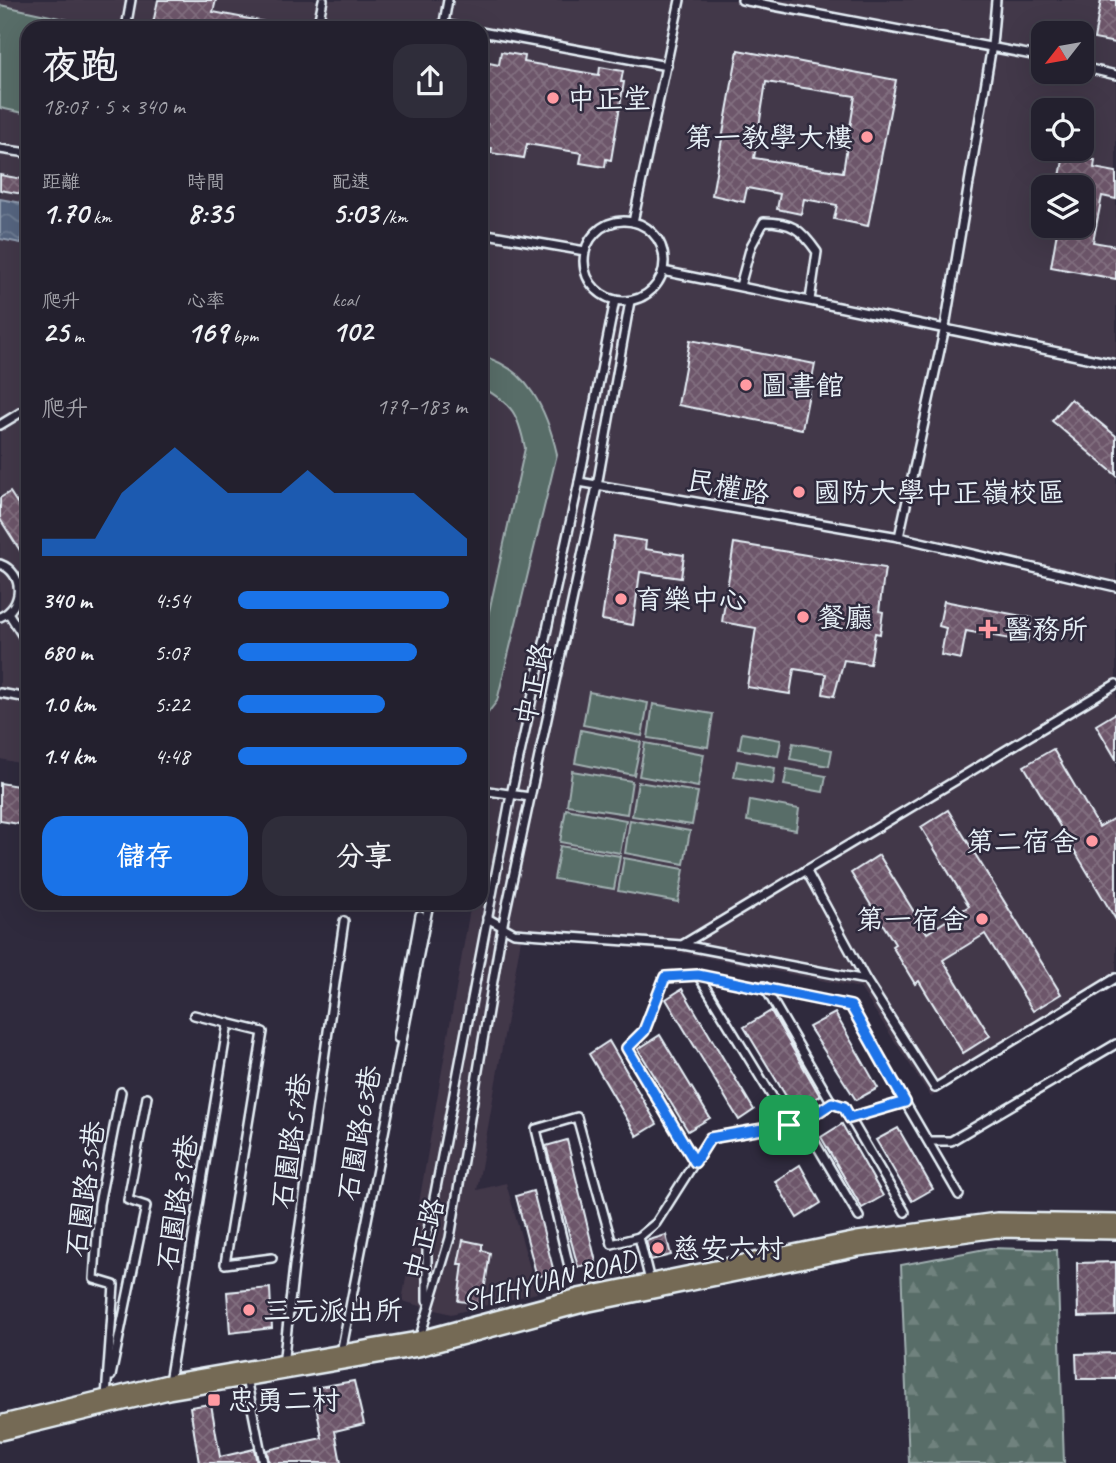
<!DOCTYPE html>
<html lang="zh-TW">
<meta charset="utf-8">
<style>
body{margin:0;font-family:Caveat,"LXGW WenKai TC",sans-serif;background:#2f2d3a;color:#f1f3f6;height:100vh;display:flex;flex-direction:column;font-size:26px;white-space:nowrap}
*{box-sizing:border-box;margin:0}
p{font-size:23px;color:#a3a3aa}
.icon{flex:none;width:38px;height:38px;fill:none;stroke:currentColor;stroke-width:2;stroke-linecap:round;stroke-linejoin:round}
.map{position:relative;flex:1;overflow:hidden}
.drawer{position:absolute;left:21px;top:21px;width:467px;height:889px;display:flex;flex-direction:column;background:#23202e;border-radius:21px;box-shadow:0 7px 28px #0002,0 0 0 2px #403e4a}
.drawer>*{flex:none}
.needle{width:46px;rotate:239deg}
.buttons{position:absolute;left:1031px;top:21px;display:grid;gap:14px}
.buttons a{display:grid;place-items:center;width:63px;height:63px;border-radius:14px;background:#23202e;box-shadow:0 7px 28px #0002,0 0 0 2px #403e4a;font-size:35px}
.pin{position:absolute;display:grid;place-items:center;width:60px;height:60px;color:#fff;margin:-30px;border-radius:14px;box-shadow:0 4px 10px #0006}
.round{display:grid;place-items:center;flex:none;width:74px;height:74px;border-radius:21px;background:#2f2d3a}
.headline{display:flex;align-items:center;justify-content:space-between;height:119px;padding:0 21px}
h1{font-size:38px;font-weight:700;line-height:52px}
.figures{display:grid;grid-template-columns:repeat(3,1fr);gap:10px;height:119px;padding:7px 21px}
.figures div{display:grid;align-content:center}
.figures b{font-size:30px;font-weight:700}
.figures small{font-size:19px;font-weight:400}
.figures p{font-size:19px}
.chart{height:196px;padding:14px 21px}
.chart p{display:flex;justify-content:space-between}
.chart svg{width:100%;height:126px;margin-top:7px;fill:#1a73e8;opacity:.7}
.button{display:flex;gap:14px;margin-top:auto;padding:14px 21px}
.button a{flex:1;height:80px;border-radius:21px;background:#1a73e8;color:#fff;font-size:28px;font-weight:700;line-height:80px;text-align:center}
.button a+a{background:#2f2d3a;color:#f1f3f6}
ul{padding:0 21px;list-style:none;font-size:23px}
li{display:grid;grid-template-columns:112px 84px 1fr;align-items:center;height:52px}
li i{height:18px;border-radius:9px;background:#1a73e8}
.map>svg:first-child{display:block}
.built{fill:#42374a;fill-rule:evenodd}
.green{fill:#586d67;stroke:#a0afb0;stroke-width:2}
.forest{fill:url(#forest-firs);stroke:#a0afb0;stroke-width:2}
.water{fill:url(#water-waves);stroke:#909db0;stroke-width:2}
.building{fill:url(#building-cross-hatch);stroke:#e8f1f8;stroke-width:2;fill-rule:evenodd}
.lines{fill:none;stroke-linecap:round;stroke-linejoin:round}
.service-casing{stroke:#e8f1f8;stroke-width:12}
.primary-casing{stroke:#e8f1f8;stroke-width:28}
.service{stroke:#2f2a3d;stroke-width:7}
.primary{stroke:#746b55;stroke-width:23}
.route-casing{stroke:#fff;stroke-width:14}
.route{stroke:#1a73e8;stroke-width:9}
.poi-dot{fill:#ff9aa2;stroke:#2f2a3d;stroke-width:2.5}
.labels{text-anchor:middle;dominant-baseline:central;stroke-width:5;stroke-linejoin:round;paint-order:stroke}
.poi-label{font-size:28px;fill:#e8f1f8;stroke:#2f2a3d;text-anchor:start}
.street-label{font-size:28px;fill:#e8f1f8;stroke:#2f2a3d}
</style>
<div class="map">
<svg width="1116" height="1463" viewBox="0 0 1116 1463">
<defs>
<pattern id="forest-firs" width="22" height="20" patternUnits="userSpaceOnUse" patternTransform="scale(1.75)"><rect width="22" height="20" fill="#586d67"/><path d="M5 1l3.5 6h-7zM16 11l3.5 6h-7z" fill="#70827e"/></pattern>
<pattern id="water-waves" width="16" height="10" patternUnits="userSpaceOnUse" patternTransform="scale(1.75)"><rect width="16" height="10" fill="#566580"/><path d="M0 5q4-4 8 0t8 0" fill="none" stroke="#6e7c93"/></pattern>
<pattern id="building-cross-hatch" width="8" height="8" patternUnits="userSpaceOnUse" patternTransform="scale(1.75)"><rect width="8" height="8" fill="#6d566a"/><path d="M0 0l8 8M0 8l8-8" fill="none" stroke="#826f80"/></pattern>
</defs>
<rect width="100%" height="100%" fill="#2f2a3d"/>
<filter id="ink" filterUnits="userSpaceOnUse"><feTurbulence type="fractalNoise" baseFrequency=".0143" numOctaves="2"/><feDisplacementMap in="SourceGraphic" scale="14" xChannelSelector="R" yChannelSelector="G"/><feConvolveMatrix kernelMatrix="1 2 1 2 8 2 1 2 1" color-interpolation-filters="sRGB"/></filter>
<g filter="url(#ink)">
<path class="built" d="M0 0H1116V986L931 1097 860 988 678 952 521 939 477 1190 506 1183 537 1293 451 1314 402 1301 471 903H481V28H28V765L0 759ZM1043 33H1082V72H1043ZM1043 110H1082V149H1043ZM1043 187H1082V226H1043Z"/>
<g class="green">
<polygon points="0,5 78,22 77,28 28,28 28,114 0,108"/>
<path d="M481 356C528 367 547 411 557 454L497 701 481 722V648L525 448C518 414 513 404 481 387Z"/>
<polygon points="589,692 648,703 642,736 583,725"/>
<polygon points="653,704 713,714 708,747 648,738"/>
<polygon points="581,730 641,742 634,775 575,763"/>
<polygon points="742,733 781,740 778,756 739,749"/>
<polygon points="645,743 704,754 698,787 639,776"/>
<polygon points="793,743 832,750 829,766 790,759"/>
<polygon points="737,761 775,768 773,784 734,777"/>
<polygon points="787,769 826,776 823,792 784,785"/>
<polygon points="572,771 632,781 627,814 567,805"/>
<polygon points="638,782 698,792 692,825 632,816"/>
<polygon points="750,800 799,809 796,830 747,821"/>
<polygon points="566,809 626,820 620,853 560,842"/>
<polygon points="630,820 690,831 684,864 625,853"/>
<polygon points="560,846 620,856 614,889 554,879"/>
<polygon points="624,858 684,869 678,902 618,891"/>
</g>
<polygon class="forest" points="990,1248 1057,1250 1064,1463 909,1463 901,1265"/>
<polygon class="water" points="0,199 28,204 21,243 0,239"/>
<g class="building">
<polygon points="158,0 216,0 213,12 265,22 264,28 152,28"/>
<polygon points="1101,0 1116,0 1116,43 1094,39"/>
<path d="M738 50 896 80 868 226 834 219 837 205 804 199 801 214 777 209 780 194 747 188 744 202 712 195ZM766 82 855 96 843 172 754 158Z"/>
<polygon points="501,52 525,56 524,62 599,75 600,67 623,71 621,82 624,82 611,160 606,159 605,167 580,163 582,153 527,144 524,158 491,153 492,148 483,147 487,124 481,123 481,114 489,63 499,65"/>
<polygon points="1064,155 1095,160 1094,168 1116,172 1116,199 1102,196 1093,242 1116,246 1116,279 1051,267 1058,226 1082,226 1082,187 1065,187 1066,183 1059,182"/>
<polygon points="0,175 28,180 28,195 0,190"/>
<polygon points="690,340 815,364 802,429 678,405"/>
<polygon points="1071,399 1116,436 1116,475 1052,421"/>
<polygon points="10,492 28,520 28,563 0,519 0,498"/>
<polygon points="614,536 646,541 645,549 684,555 681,578 640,572 633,625 602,620"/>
<polygon points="734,543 885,568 879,611 883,612 880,634 875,633 870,664 844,660 834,696 823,694 826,674 794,669 790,694 747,687 756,628 722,622"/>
<polygon points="944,601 1032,618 1027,642 966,631 961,659 941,655 946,628 939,626"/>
<polygon points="1116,713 1116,759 1096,725"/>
<polygon points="1053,749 1099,827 1116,817 1116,920 1024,766"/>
<polygon points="0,783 24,787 19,824 0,821"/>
<polygon points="948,810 1061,994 1033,1011 985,934 943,960 990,1036 963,1053 919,981 915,984 892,946 895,944 851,873 879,855 927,933 969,906 921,827"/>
<polygon points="682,989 754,1110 739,1120 666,999"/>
<polygon points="771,1011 820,1096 795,1111 744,1027"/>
<polygon points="835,1013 878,1088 856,1100 809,1027"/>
<polygon points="660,1035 710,1118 688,1131 638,1049"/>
<polygon points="609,1041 657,1124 637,1136 589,1054"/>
<polygon points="842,1124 883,1196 862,1208 821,1137"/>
<polygon points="898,1128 933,1189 912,1201 876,1140"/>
<polygon points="567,1140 596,1262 578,1267 546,1146"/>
<polygon points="800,1165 821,1203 797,1218 775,1181"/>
<polygon points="533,1191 554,1272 537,1277 516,1196"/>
<polygon points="666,1235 671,1255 651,1260 646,1241"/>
<polygon points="463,1240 482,1244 482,1250 490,1253 482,1304 458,1301 463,1264 458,1264"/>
<polygon points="1116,1262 1116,1316 1078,1317 1077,1263"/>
<polygon points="270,1288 272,1328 230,1333 227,1292"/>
<polygon points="1116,1353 1116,1379 1077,1379 1076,1354"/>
<polygon points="354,1381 364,1424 335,1431 341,1463 269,1463 267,1450 322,1438 313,1388"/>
<polygon points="211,1404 220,1457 254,1449 257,1463 199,1463 190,1407"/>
</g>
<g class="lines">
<g class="service-casing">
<g id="service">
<polyline points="742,0 1043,57"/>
<polyline points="444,24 463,28"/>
<polyline points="126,28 131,0"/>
<polyline points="317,28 323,0"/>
<polyline points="443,28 448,0"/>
<polyline points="481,32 667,66"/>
<polyline points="1082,67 1116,75"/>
<polyline points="0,149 28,153"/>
<circle cx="624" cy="261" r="40"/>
<polyline points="633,222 680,0"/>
<polyline points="481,233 585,251"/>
<polyline points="663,271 1116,364"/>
<path d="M740 286 751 246 764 222C792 222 801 229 817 252L810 300"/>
<polyline points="0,425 28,408"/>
<polyline points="579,482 899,537 1116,587"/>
<polyline points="899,537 945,327 992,45 996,0"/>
<path d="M0 564C25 573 24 607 0 617"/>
<polyline points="9,614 28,644"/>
<polyline points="0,693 28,698"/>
<polyline points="481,790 530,797"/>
<polyline points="806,870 866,980"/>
<polyline points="487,918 514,933 682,945 1116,684"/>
<polyline points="683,945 866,980 935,1088 1116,978"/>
<polyline points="698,975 851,1006 905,1102 850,1118 844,1107 832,1103 764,986"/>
<polyline points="194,1015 263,1032 225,1264 272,1258"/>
<polyline points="398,1038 420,915"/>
<polyline points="905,1102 959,1195"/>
<polyline points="850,1118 905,1212"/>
<polyline points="803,1122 832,1103"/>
<polyline points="929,1141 951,1141 1116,1044"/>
<polyline points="695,1162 627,1048 644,1031 665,977 698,975 789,1124"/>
<polyline points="569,1267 536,1129 577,1117 612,1244 639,1237"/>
<polyline points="650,1281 639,1237 656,1223 710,1138 803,1122 859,1217"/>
<polyline points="427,1300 427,1235 511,795 579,482 615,300"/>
<polyline points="419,1340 450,1238 501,933 597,486 630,301"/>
<polyline points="341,1353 429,903"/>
<polyline points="283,1365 294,1266 344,921"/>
<polyline points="111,1376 146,1206 128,1200 147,1097"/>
<polyline points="246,1378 263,1463"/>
<polyline points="169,1382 228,1023"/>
<polyline points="106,1397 114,1285 94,1279 99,1204 121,1092"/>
</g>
</g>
<g class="primary-casing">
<polyline id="primary" points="0,1428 168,1387 418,1344 579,1301 858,1244 997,1225 1116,1227"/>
</g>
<use href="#service" class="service"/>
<use href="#primary" class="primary"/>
</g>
</g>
<g class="lines" filter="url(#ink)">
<g class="route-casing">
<polygon id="route" points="698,975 851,1006 905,1102 850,1118 844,1107 832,1103 803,1122 710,1138 695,1162 627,1048 644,1031 665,977"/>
</g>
<use href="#route" class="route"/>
</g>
<g class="poi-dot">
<circle cx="553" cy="98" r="7"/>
<circle cx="867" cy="137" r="7"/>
<circle cx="746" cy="385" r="7"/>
<circle cx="799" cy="492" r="7"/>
<circle cx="621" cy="599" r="7"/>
<circle cx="803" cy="617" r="7"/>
<path d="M984.5 618.5h7v7h7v7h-7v7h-7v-7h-7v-7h7z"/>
<circle cx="1092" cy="841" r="7"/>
<circle cx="982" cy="919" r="7"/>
<circle cx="658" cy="1248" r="7"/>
<circle cx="249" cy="1310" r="7"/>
<rect x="207" y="1393" width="14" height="14" rx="3.5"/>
</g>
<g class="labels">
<g class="poi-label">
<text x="567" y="98">中正堂</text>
<text x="853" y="137" text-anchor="end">第一教學大樓</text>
<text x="760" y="385">圖書館</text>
<text x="813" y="492">國防大學中正嶺校區</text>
<text x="635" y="599">育樂中心</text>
<text x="817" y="617">餐廳</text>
<text x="1004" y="629">醫務所</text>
<text x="1078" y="841" text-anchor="end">第二宿舍</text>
<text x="968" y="919" text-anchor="end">第一宿舍</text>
<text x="672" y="1248">慈安六村</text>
<text x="263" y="1310">三元派出所</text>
<text x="228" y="1400">忠勇二村</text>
</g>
<g class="street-label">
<text transform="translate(728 487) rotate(10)">民權路</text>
<text transform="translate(533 684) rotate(-78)">中正路</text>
<text transform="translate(359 1133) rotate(-80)">石園路63巷</text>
<text transform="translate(291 1141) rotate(-82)">石園路57巷</text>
<text transform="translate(85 1189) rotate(-82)">石園路35巷</text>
<text transform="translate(177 1202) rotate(-81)">石園路39巷</text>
<text transform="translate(424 1239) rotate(-75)">中正路</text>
<text transform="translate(549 1280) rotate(-14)">SHIHYUAN ROAD</text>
</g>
</g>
</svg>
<div class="buttons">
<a><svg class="needle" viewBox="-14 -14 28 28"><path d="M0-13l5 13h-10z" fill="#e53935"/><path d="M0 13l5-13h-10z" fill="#a3a3aa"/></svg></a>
<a><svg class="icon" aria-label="locate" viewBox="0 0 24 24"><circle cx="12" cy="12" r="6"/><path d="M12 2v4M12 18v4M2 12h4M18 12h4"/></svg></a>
<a><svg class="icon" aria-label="layers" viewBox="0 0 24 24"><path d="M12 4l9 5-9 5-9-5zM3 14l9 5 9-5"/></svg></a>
</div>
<div class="pin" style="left:789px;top:1125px;background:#1e9e55"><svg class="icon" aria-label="arrive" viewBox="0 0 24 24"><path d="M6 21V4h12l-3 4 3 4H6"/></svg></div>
<section class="drawer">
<div class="headline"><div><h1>夜跑</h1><p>18:07 · 5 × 340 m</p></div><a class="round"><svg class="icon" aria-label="share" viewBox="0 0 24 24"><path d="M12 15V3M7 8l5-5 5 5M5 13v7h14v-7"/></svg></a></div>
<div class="figures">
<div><p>距離</p><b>1.70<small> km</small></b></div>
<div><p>時間</p><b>8:35</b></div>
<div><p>配速</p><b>5:03<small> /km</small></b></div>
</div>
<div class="figures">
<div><p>爬升</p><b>25<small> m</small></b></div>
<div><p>心率</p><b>169<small> bpm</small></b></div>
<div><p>kcal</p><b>102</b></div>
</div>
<div class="chart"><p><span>爬升</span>179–183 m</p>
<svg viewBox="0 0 160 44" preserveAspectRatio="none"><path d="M0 44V38L10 38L20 38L30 22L40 14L50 6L60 14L70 22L80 22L90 22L100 14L110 22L120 22L130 22L140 22L150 30L160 38V44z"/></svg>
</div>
<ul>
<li><b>340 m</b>4:54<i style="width:92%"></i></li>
<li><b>680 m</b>5:07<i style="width:78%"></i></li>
<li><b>1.0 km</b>5:22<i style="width:64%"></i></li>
<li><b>1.4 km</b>4:48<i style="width:100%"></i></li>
</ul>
<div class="button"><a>儲存</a><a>分享</a></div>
</section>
</div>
